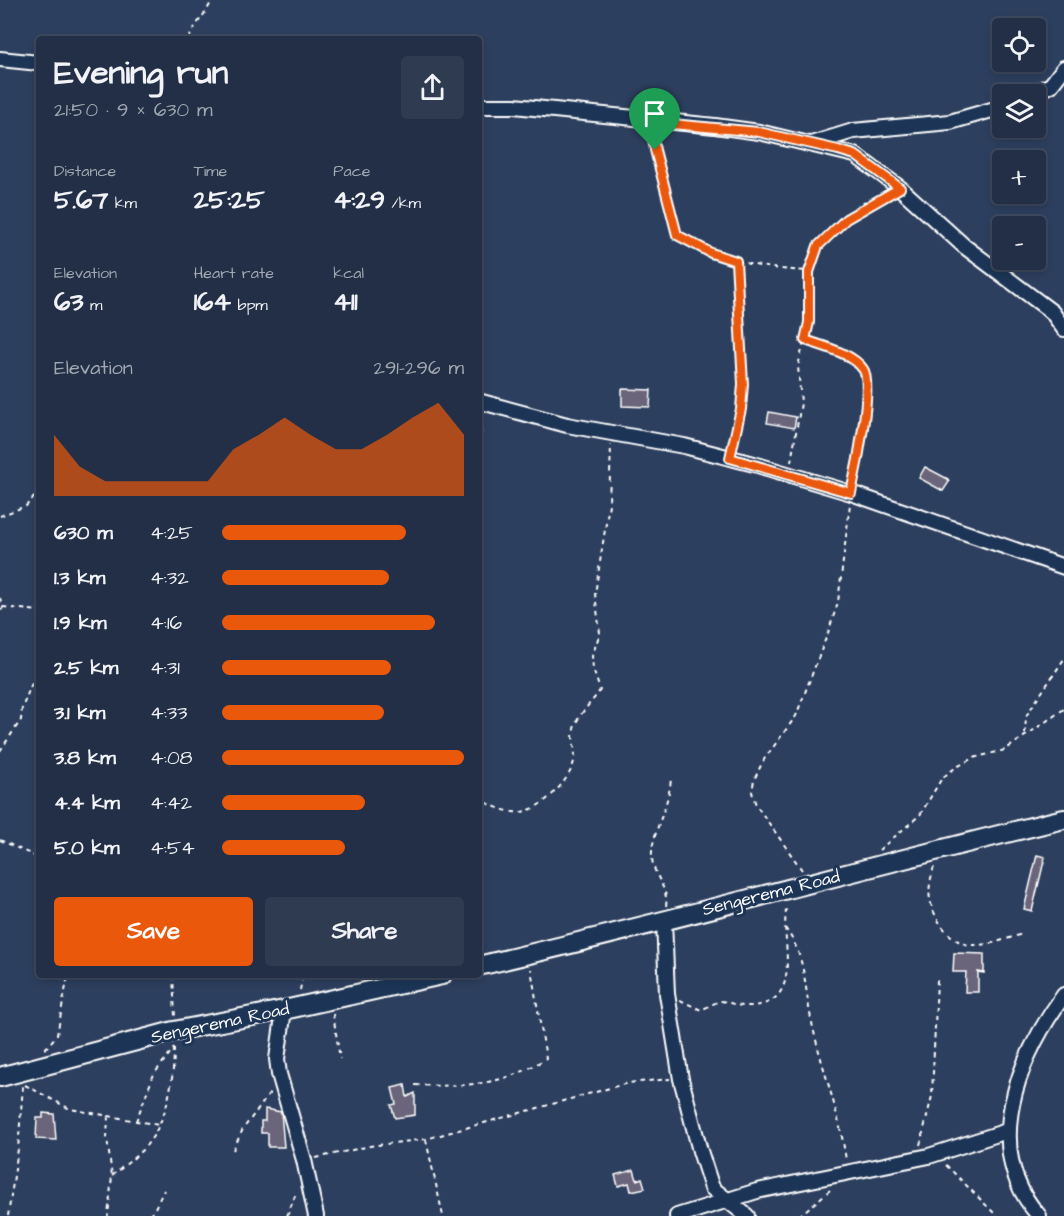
<!DOCTYPE html>
<meta charset="utf-8">
<style>
body{margin:0;font-family:"Architects Daughter",sans-serif;background:#2e3b51;color:#f1f3f6;height:100vh;display:flex;flex-direction:column;font-size:22px;white-space:nowrap}
*{box-sizing:border-box;margin:0}
p{font-size:20px;color:#a2a9b3}
.icon{flex:none;width:33px;height:33px;fill:none;stroke:currentColor;stroke-width:2;stroke-linecap:round;stroke-linejoin:round}
.map{position:relative;flex:1;overflow:hidden}
.details{position:absolute;left:36px;top:36px;width:446px;height:942px;display:flex;flex-direction:column;background:#222f46;border-radius:6px;box-shadow:0 3px 9px #0003,0 0 0 2px #3f4a5f}
.details>*{flex:none}
.tools{position:absolute;left:992px;top:18px;display:grid;gap:12px}
.tools a{display:grid;place-items:center;width:54px;height:54px;border-radius:6px;background:#222f46;box-shadow:0 3px 9px #0003,0 0 0 2px #3f4a5f;font-size:30px}
.pin{position:absolute;display:grid;place-items:center;width:51px;height:51px;color:#fff;margin:-62px -26px;border-radius:50% 50% 50% 0;rotate:-45deg;box-shadow:0 0 6px #0007}
.pin .icon{rotate:45deg}
.round{display:grid;place-items:center;flex:none;width:63px;height:63px;border-radius:6px;background:#2e3b51}
.overview{display:flex;align-items:center;justify-content:space-between;height:102px;padding:0 18px}
h1{font-size:33px;font-weight:800;line-height:45px}
.stats{display:grid;grid-template-columns:repeat(3,1fr);gap:9px;height:102px;padding:6px 18px}
.stats div{display:grid;align-content:center}
.stats b{font-size:26px;font-weight:800}
.stats small{font-size:16px;font-weight:400}
.stats p{font-size:16px}
.chart{height:168px;padding:12px 18px}
.chart p{display:flex;justify-content:space-between}
.chart svg{width:100%;height:108px;margin-top:6px;fill:#ea580c;opacity:.7}
.cta{display:flex;gap:12px;margin-top:auto;padding:12px 18px}
.cta a{flex:1;height:69px;border-radius:6px;background:#ea580c;color:#fff;font-size:24px;font-weight:800;line-height:69px;text-align:center}
.cta a+a{background:#2e3b51;color:#f1f3f6}
ul{padding:0 18px;list-style:none;font-size:20px}
li{display:grid;grid-template-columns:96px 72px 1fr;align-items:center;height:45px}
li i{height:15px;border-radius:8px;background:#ea580c}
.map>svg:first-child{display:block}
.building{fill:#6b657a;stroke:#fff;stroke-width:1.5}
.lines{fill:none;stroke-linecap:round;stroke-linejoin:round}
.minor-casing{stroke:#fff;stroke-width:18}
.secondary-casing{stroke:#fff;stroke-width:22}
.path{stroke:#fff;stroke-width:2;stroke-dasharray:4.5 4.5;stroke-linecap:butt}
.minor{stroke:#1d3557;stroke-width:14}
.secondary{stroke:#1d3557;stroke-width:18}
.route-casing{stroke:#fff;stroke-width:12}
.route{stroke:#ea580c;stroke-width:8}
.labels{text-anchor:middle;dominant-baseline:central;stroke-width:6;stroke-linejoin:round;paint-order:stroke}
.street-label{font-size:18px;fill:#fff;stroke:#1d3557}
</style>
<div class="map">
<svg width="1064" height="1216" viewBox="0 0 1064 1216">
<rect width="100%" height="100%" fill="#2d3f5e"/>
<filter id="ink" filterUnits="userSpaceOnUse"><feTurbulence type="fractalNoise" baseFrequency=".0167" numOctaves="2"/><feDisplacementMap in="SourceGraphic" scale="12" xChannelSelector="R" yChannelSelector="G"/><feConvolveMatrix kernelMatrix="1 2 1 2 8 2 1 2 1" color-interpolation-filters="sRGB"/></filter>
<g filter="url(#ink)">
<g class="building">
<polygon points="622,389 651,390 650,407 622,406"/>
<polygon points="769,412 796,417 794,428 767,423"/>
<polygon points="925,467 948,479 949,482 943,491 919,478"/>
<polygon points="1037,855 1045,857 1032,911 1024,909"/>
<polygon points="954,953 984,954 984,973 978,972 978,992 965,992 966,972 953,972"/>
<polygon points="405,1085 407,1097 415,1093 415,1115 395,1118 391,1105 396,1104 392,1088"/>
<polygon points="265,1109 281,1112 284,1147 268,1147 268,1133 261,1133 261,1121 265,1121"/>
<polygon points="43,1113 54,1114 56,1140 36,1139 37,1118 43,1118"/>
<polygon points="634,1170 637,1180 642,1178 645,1188 631,1191 629,1183 618,1186 615,1175"/>
</g>
<g class="lines">
<g class="minor-casing">
<g id="minor">
<polyline points="0,59 39,63"/>
<polyline points="1032,94 1051,85 1064,68"/>
<polyline points="478,106 514,106 715,126 759,132 855,155 900,188 964,246 1052,312 1064,329"/>
<polyline points="811,144 853,131 950,122 1002,107"/>
<polyline points="478,401 567,425 684,446 754,464 851,493 1064,567"/>
<polyline points="664,920 667,994 681,1079 700,1151 712,1188 747,1216"/>
<polyline points="284,1010 277,1059 279,1074 304,1160 316,1216"/>
<polyline points="677,1216 757,1191 929,1156 1007,1131"/>
<path d="M1039 1216C980 1149 1018 1058 1064 995"/>
</g>
</g>
<g class="secondary-casing">
<g id="secondary">
<path d="M478 966C675 921 868 866 1064 819"/>
<polyline points="0,1077 174,1031 284,1010 442,975"/>
</g>
</g>
<g class="path">
<path d="M189 39C194 24 206 15 212 0"/>
<path d="M652 133 677 235C715 261 764 269 809 271"/>
<polyline points="478,266 481,389"/>
<path d="M805 340C822 346 851 353 863 368 874 382 858 461 854 481"/>
<polyline points="733,446 741,409 743,384 736,261"/>
<polyline points="791,462 801,403 798,366 809,322 809,271 818,246 846,219 887,195"/>
<polyline points="479,497 482,416"/>
<polyline points="0,516 26,506 39,492"/>
<polyline points="0,598 3,607 0,613"/>
<polyline points="3,607 39,611"/>
<polyline points="1025,734 1026,716 1064,659"/>
<polyline points="0,751 21,720 22,708 39,665"/>
<path d="M478 799C490 804 502 811 514 812 536 816 570 782 574 761 577 750 571 740 574 729 577 715 592 703 600 690L593 669 592 656 600 633 595 594 609 504 611 445"/>
<polyline points="0,840 39,858"/>
<polyline points="879,850 920,815 942,778 955,768 973,758 1005,750 1064,709"/>
<path d="M934 867C931 876 928 890 930 899 933 918 951 944 971 945 988 946 1006 939 1022 934"/>
<polyline points="802,870 756,805 752,792 754,780 763,761 796,716 829,630 838,602 850,504"/>
<path d="M666 906C669 888 653 876 652 858 650 835 670 806 671 777"/>
<path d="M785 928C807 957 804 989 812 1023 822 1070 840 1113 846 1161"/>
<polyline points="173,975 175,1017"/>
<polyline points="300,990 303,975"/>
<path d="M680 1000 701 1010 719 1001C727 1001 734 1005 742 1006 810 1009 778 942 787 905"/>
<polyline points="333,1014 340,1059"/>
<polyline points="45,1049 57,1035 68,975"/>
<polyline points="25,1085 70,1109 159,1125"/>
<path d="M415 1085C462 1087 506 1086 546 1058L531 969"/>
<polyline points="108,1116 107,1138 112,1176 108,1216"/>
<polyline points="136,1121 154,1074 174,1048"/>
<polyline points="426,1140 443,1216"/>
<polyline points="920,1145 932,1096 937,980"/>
<polyline points="233,1150 243,1129 270,1093"/>
<polyline points="316,1158 370,1146 426,1139 628,1083 670,1079"/>
<polyline points="946,1165 997,1216"/>
<path d="M112 1176C121 1168 131 1161 140 1152 167 1127 174 1081 174 1047"/>
<polyline points="8,1216 18,1149 23,1086"/>
<polyline points="151,1216 164,1190"/>
<polyline points="287,1216 297,1191"/>
<polyline points="799,1216 830,1190"/>
</g>
<use href="#minor" class="minor"/>
<use href="#secondary" class="secondary"/>
</g>
</g>
<g class="lines" filter="url(#ink)">
<g class="route-casing">
<path id="route" d="M650 122 759 132 838 150 855 155 900 188 846 219 818 246 809 272V322L805 340C822 346 852 353 863 369 874 383 856 471 851 493L730 458 741 409 743 384 736 261 711 253 677 235 655 150Z"/>
</g>
<use href="#route" class="route"/>
</g>
<g class="labels">
<g class="street-label">
<text transform="translate(771 893) rotate(-14)">Sengerema Road</text>
<text transform="translate(220 1023) rotate(-12)">Sengerema Road</text>
</g>
</g>
</svg>
<div class="tools">
<a><svg class="icon" aria-label="locate" viewBox="0 0 24 24"><circle cx="12" cy="12" r="6"/><path d="M12 2v4M12 18v4M2 12h4M18 12h4"/></svg></a>
<a><svg class="icon" aria-label="layers" viewBox="0 0 24 24"><path d="M12 4l9 5-9 5-9-5zM3 14l9 5 9-5"/></svg></a>
<a>+</a>
<a>−</a>
</div>
<div class="pin" style="left:655px;top:150px;background:#1e9e55"><svg class="icon" aria-label="arrive" viewBox="0 0 24 24"><path d="M6 21V4h12l-3 4 3 4H6"/></svg></div>
<section class="details">
<div class="overview"><div><h1>Evening run</h1><p>21:50 · 9 × 630 m</p></div><a class="round"><svg class="icon" aria-label="share" viewBox="0 0 24 24"><path d="M12 15V3M7 8l5-5 5 5M5 13v7h14v-7"/></svg></a></div>
<div class="stats">
<div><p>Distance</p><b>5.67<small> km</small></b></div>
<div><p>Time</p><b>25:25</b></div>
<div><p>Pace</p><b>4:29<small> /km</small></b></div>
</div>
<div class="stats">
<div><p>Elevation</p><b>63<small> m</small></b></div>
<div><p>Heart rate</p><b>164<small> bpm</small></b></div>
<div><p>kcal</p><b>411</b></div>
</div>
<div class="chart"><p><span>Elevation</span>291–296 m</p>
<svg viewBox="0 0 160 44" preserveAspectRatio="none"><path d="M0 44V19L10 32L20 38L30 38L40 38L50 38L60 38L70 25L80 19L90 12L100 19L110 25L120 25L130 19L140 12L150 6L160 19V44z"/></svg>
</div>
<ul>
<li><b>630 m</b>4:25<i style="width:76%"></i></li>
<li><b>1.3 km</b>4:32<i style="width:69%"></i></li>
<li><b>1.9 km</b>4:16<i style="width:88%"></i></li>
<li><b>2.5 km</b>4:31<i style="width:70%"></i></li>
<li><b>3.1 km</b>4:33<i style="width:67%"></i></li>
<li><b>3.8 km</b>4:08<i style="width:100%"></i></li>
<li><b>4.4 km</b>4:42<i style="width:59%"></i></li>
<li><b>5.0 km</b>4:54<i style="width:51%"></i></li>
</ul>
<div class="cta"><a>Save</a><a>Share</a></div>
</section>
</div>
